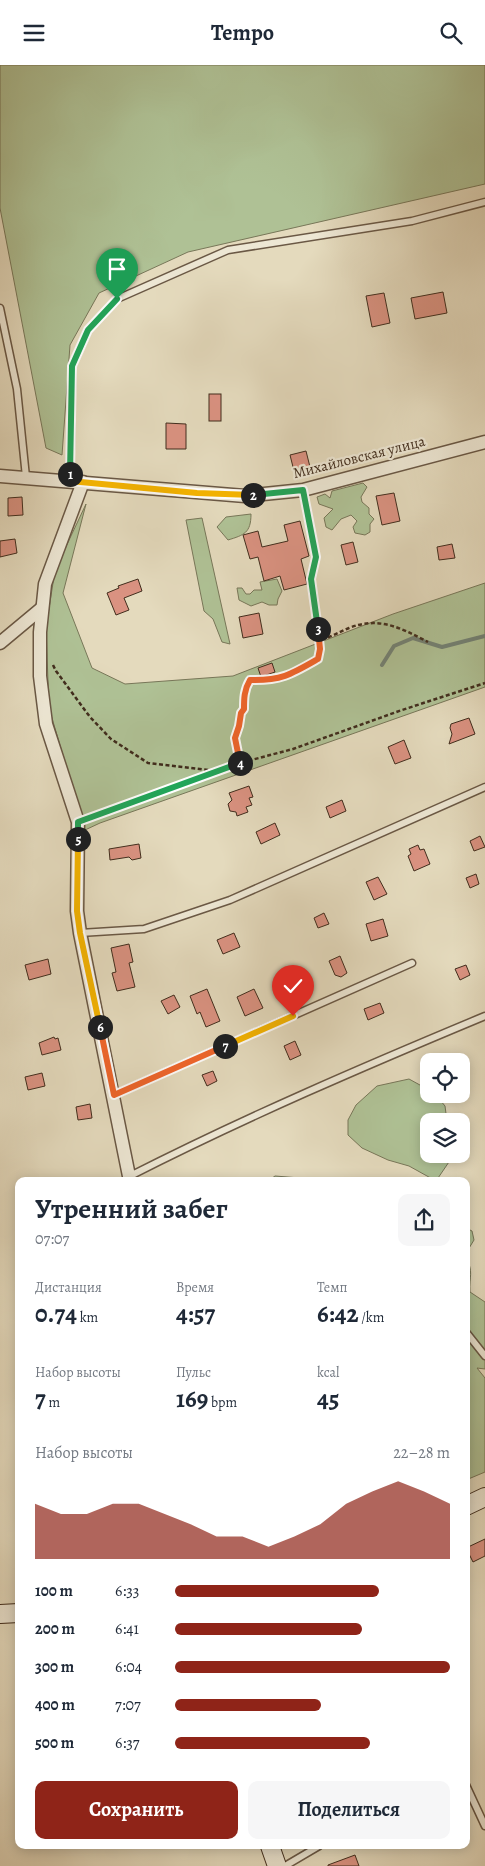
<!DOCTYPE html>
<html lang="ru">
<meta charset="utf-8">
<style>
body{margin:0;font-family:Alegreya,serif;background:#f6f6f7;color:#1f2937;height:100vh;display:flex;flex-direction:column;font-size:19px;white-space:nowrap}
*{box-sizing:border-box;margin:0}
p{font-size:16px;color:#747a83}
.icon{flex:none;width:28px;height:28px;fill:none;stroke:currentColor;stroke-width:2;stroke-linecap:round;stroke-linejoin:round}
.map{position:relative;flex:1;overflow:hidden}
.drawer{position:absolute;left:15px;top:1112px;width:455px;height:672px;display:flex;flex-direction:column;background:#fff;border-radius:10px;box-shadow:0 2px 12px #0003}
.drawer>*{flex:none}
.fabs{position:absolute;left:420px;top:988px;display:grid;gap:10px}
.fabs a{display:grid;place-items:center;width:50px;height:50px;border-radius:10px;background:#fff;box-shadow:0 2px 12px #0003;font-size:25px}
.pin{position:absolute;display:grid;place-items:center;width:42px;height:42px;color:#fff;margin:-51px -21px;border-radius:50% 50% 50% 0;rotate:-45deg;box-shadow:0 0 5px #0007}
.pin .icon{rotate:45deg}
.km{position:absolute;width:25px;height:25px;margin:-12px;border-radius:50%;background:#222;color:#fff;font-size:14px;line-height:25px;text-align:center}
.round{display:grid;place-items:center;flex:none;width:52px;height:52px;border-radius:10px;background:#f6f6f7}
.head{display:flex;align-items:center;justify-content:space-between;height:85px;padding:0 20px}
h1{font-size:28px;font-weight:700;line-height:38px}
.stats{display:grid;grid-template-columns:repeat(3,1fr);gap:8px;height:85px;padding:5px 20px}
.stats div{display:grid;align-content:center}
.stats b{font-size:25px;font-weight:700}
.stats small{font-size:14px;font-weight:400}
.stats p{font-size:14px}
.chart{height:140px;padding:10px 20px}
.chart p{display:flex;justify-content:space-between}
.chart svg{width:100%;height:90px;margin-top:5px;fill:#8f2418;opacity:.7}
.button{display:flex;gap:10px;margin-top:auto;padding:10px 20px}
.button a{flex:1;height:58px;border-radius:10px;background:#8f2418;color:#fff;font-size:20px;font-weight:700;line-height:58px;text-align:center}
.button a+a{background:#f6f6f7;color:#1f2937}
ul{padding:0 20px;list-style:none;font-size:16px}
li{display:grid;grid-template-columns:80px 60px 1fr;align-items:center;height:38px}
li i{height:12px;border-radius:6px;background:#8f2418}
header{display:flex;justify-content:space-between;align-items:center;height:65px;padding:0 20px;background:#fff;font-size:22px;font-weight:700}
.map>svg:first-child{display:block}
.green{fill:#afc195;stroke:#787759}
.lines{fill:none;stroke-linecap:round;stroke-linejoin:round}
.stream{stroke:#738275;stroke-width:4}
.building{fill:#da9281;stroke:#412d1d}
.lane-casing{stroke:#6a5845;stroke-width:9}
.street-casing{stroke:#6a5845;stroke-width:15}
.secondary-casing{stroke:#412d1d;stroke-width:20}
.path{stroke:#412d1d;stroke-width:2.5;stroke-dasharray:4 2.5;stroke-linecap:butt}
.lane{stroke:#ede7d4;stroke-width:6}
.street{stroke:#ede7d4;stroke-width:12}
.secondary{stroke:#ede7d4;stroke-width:18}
.split-1-casing{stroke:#fff;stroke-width:10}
.split-2-casing{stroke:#fff;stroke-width:10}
.split-3-casing{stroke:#fff;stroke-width:10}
.split-4-casing{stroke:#fff;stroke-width:10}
.split-5-casing{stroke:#fff;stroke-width:10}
.split-6-casing{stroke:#fff;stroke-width:10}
.split-7-casing{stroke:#fff;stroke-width:10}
.split-8-casing{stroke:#fff;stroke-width:10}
.split-1{stroke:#22a559;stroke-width:6}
.split-2{stroke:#f5b400;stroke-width:6}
.split-3{stroke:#22a559;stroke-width:6}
.split-4{stroke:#f0652b;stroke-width:6}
.split-5{stroke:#22a559;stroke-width:6}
.split-6{stroke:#f5b400;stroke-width:6}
.split-7{stroke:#f0652b;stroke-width:6}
.split-8{stroke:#f5b400;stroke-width:6}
.labels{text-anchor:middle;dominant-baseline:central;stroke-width:4.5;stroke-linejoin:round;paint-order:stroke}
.street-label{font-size:15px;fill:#412d1d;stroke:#ede7d4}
</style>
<header><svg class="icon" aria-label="menu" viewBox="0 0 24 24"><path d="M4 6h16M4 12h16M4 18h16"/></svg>Tempo<svg class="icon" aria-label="search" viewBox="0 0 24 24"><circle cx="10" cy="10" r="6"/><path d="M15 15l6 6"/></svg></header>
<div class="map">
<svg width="485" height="1801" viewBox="0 0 485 1801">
<rect width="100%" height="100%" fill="#e4dabd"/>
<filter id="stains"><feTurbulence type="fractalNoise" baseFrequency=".004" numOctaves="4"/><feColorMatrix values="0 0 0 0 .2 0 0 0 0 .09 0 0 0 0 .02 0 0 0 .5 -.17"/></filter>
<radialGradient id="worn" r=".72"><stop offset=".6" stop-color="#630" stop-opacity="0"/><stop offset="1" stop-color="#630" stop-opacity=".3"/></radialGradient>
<g class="green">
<polygon points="0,0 485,0 485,119 188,187 99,228 70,280 62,390 46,383 0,143"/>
<polygon points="363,418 367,422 361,432 362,437 369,443 369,449 374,454 370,459 370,467 365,470 355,468 353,462 357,456 351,450 341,454 332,465 326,462 324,453 333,444 319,439 317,432 325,429 330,433 332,426"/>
<polygon points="86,439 63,528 92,603 125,619 233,611 393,549 485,518 485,622 100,758 85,765 49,643 46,563 55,505"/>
<path d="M251 449C251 468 244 470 228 475L217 462 226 452Z"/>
<polygon points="202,453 230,579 222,577 213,554 204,546 186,455"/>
<polygon points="277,514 282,526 278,534 277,540 269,540 262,537 251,541 239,535 237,523 242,523 246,529 250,529 254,525 262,525 260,517"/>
<polygon points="409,1014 429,1025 429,1029 435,1029 445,1041 447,1056 429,1056 429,1089 453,1089 453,1091 436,1116 409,1101 388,1095 362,1083 348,1070 348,1055 356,1040 377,1021"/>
<polygon points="275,1111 300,1113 302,1116 268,1116"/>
<polygon points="466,1163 472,1166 474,1175 466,1188"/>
<path d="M466 1193C474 1207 469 1211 470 1227L485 1237V1304L477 1303 485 1313V1407L466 1415Z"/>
</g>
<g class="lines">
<polyline class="stream" points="382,600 394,581 413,573 442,582 485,571"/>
</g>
<g class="building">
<polygon points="443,227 447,248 415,254 411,233"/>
<polygon points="384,228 390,258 372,262 366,231"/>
<rect x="209" y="329" width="12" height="27"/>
<polygon points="166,358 186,359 186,384 166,384"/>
<polygon points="306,386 312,410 296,414 290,390"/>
<polygon points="394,428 400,456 382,460 376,431"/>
<polygon points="22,432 23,450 8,451 8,433"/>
<polygon points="300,456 309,491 301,494 307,519 284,525 280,511 264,516 258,492 250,494 243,470 258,466 262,482 288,476 284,460"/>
<polygon points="15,474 17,488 0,492 0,476"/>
<polygon points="353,477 358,497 346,500 341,480"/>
<polygon points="452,479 455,493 439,495 437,482"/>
<polygon points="138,514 142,526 124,533 129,545 116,550 107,528 119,523 118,521"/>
<polygon points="259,548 263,569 243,573 239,552"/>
<polygon points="272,598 275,607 261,612 258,603"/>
<polygon points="469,653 475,669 449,679 452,669 450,663 451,659"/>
<polygon points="404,675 411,693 395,699 388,682"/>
<polygon points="249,721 253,732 249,733 252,740 246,742 248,747 237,751 236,747 230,746 228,739 232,735 229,728"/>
<polygon points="342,735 346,746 330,753 326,742"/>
<polygon points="275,758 280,770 261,779 256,767"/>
<polygon points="480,771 485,782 474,786 470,776"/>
<polygon points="139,779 141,793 132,795 129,792 110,795 109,784"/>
<polygon points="418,780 420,785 424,784 430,799 414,806 408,791 411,789 409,784"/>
<polygon points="476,809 479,819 470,823 466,813"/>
<polygon points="378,812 387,829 374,835 366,817"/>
<polygon points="324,848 329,859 318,863 314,853"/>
<polygon points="383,854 388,871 371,876 366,859"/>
<polygon points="234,868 240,882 223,889 217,875"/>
<polygon points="129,879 133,897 129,898 135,922 117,926 112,908 116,907 111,883"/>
<polygon points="340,891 347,908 341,912 335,910 329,896"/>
<polygon points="48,894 51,909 29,915 25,900"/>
<polygon points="466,900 470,910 460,915 455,904"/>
<polygon points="207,924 220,956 206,962 200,947 197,949 190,931"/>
<polygon points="254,924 263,943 245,951 237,932"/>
<polygon points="174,930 180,942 168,949 161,936"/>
<polygon points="380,938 384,948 368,955 364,944"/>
<polygon points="54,972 55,974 58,973 61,985 42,990 39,978"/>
<polygon points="295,976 301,990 290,995 284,981"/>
<polygon points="213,1006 217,1016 207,1021 202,1010"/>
<polygon points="42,1008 45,1021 28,1025 25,1012"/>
<polygon points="90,1039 92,1053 78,1055 76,1042"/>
<polygon points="485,1474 485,1491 473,1497 466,1483"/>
<polygon points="355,1790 359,1801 328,1801 328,1800"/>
</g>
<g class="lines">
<g class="lane-casing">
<g id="lane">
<polyline points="0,243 17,324 26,412"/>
<polyline points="70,416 72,301 88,265 117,234 228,185 412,156 485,137"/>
<polyline points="80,868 144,864 230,835 485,722"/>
<polyline points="114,1030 412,898"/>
<path d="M130 1111C246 1052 365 1001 485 951"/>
<polyline points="466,1267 485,1291"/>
<polyline points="466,1720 485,1761"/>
<polyline points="285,1801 319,1781"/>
</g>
</g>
<g class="street-casing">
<g id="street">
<polyline points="0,411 245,431 303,425 485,377"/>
<polyline points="83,417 45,519 40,567 40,611 46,659 78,757 77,846 80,868 130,1116"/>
<polyline points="0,578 42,543"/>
</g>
</g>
<g class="secondary-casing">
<g id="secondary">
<polyline points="466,1441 485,1432"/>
<polyline points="0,1549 19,1548"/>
<polyline points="270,1781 277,1801"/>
</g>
</g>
<g class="path">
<path d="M305 437 316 492 311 514 319 575C330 573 339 567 349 563 379 551 401 563 428 577"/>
<polyline points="53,600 56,606 90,652 111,674 148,698 216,706"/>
<path d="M240 698 235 673 239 661 241 648 244 644V630L250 615C281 616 291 609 318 594L320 584 319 575"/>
<polyline points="89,752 240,698 293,684 402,645 485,618"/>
</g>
<use href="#lane" class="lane"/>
<use href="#street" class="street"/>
<use href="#secondary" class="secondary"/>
</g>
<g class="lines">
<g class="split-1-casing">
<polyline id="split-1" points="70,409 72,301 88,265 117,234"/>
</g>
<g class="split-2-casing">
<polyline id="split-2" points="70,409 70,416 197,428 253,430"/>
</g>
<g class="split-3-casing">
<polyline id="split-3" points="253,430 303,425 316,492 311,514 318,564"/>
</g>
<g class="split-4-casing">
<path id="split-4" d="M240 698 235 673 239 661 241 648 244 644C244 634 244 625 250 615 281 616 292 609 318 594L320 584 318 564"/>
</g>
<g class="split-5-casing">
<polyline id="split-5" points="78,774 78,757 240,698"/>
</g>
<g class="split-6-casing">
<polyline id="split-6" points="78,774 77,846 80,868 100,962"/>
</g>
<g class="split-7-casing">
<polyline id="split-7" points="100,962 114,1030 225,981"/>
</g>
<g class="split-8-casing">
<polyline id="split-8" points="225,981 293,951"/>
</g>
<use href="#split-1" class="split-1"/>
<use href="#split-2" class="split-2"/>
<use href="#split-3" class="split-3"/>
<use href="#split-4" class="split-4"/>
<use href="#split-5" class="split-5"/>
<use href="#split-6" class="split-6"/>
<use href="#split-7" class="split-7"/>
<use href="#split-8" class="split-8"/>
</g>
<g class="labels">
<g class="street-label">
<text transform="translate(359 392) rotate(-14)">Михайловская улица</text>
</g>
</g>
<rect width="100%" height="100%" filter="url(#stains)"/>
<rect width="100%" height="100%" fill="url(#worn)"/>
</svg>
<div class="fabs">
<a><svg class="icon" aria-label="locate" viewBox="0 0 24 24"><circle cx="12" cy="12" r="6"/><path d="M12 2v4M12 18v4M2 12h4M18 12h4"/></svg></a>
<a><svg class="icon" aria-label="layers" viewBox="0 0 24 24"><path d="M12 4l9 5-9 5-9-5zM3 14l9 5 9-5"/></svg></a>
</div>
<div class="pin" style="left:117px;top:234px;background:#1e9e55"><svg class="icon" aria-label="arrive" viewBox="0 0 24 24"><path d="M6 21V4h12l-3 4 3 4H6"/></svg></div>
<div class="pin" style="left:293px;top:951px;background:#d93025"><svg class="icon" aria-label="check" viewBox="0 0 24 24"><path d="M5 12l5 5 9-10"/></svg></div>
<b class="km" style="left:70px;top:409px">1</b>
<b class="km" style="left:253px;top:430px">2</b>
<b class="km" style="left:318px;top:564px">3</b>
<b class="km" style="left:240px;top:698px">4</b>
<b class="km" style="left:78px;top:774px">5</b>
<b class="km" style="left:100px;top:962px">6</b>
<b class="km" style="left:225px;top:981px">7</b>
<section class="drawer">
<div class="head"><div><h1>Утренний забег</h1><p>07:07</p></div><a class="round"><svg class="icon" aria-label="share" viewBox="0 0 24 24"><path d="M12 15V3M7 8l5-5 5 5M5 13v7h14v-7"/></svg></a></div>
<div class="stats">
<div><p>Дистанция</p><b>0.74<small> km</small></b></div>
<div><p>Время</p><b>4:57</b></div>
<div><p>Темп</p><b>6:42<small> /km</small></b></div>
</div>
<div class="stats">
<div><p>Набор высоты</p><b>7<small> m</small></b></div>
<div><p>Пульс</p><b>169<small> bpm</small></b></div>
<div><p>kcal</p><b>45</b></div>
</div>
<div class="chart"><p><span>Набор высоты</span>22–28 m</p>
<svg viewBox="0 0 160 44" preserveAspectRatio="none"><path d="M0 44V17L10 22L20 22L30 17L40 17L50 22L60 27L70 33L80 33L90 38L100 33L110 27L120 17L130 11L140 6L150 11L160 17V44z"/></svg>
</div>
<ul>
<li><b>100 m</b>6:33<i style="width:74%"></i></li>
<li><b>200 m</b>6:41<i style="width:68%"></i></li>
<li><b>300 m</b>6:04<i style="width:100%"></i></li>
<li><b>400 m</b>7:07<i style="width:53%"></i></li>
<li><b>500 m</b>6:37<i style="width:71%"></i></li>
</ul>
<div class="button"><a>Сохранить</a><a>Поделиться</a></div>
</section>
</div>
